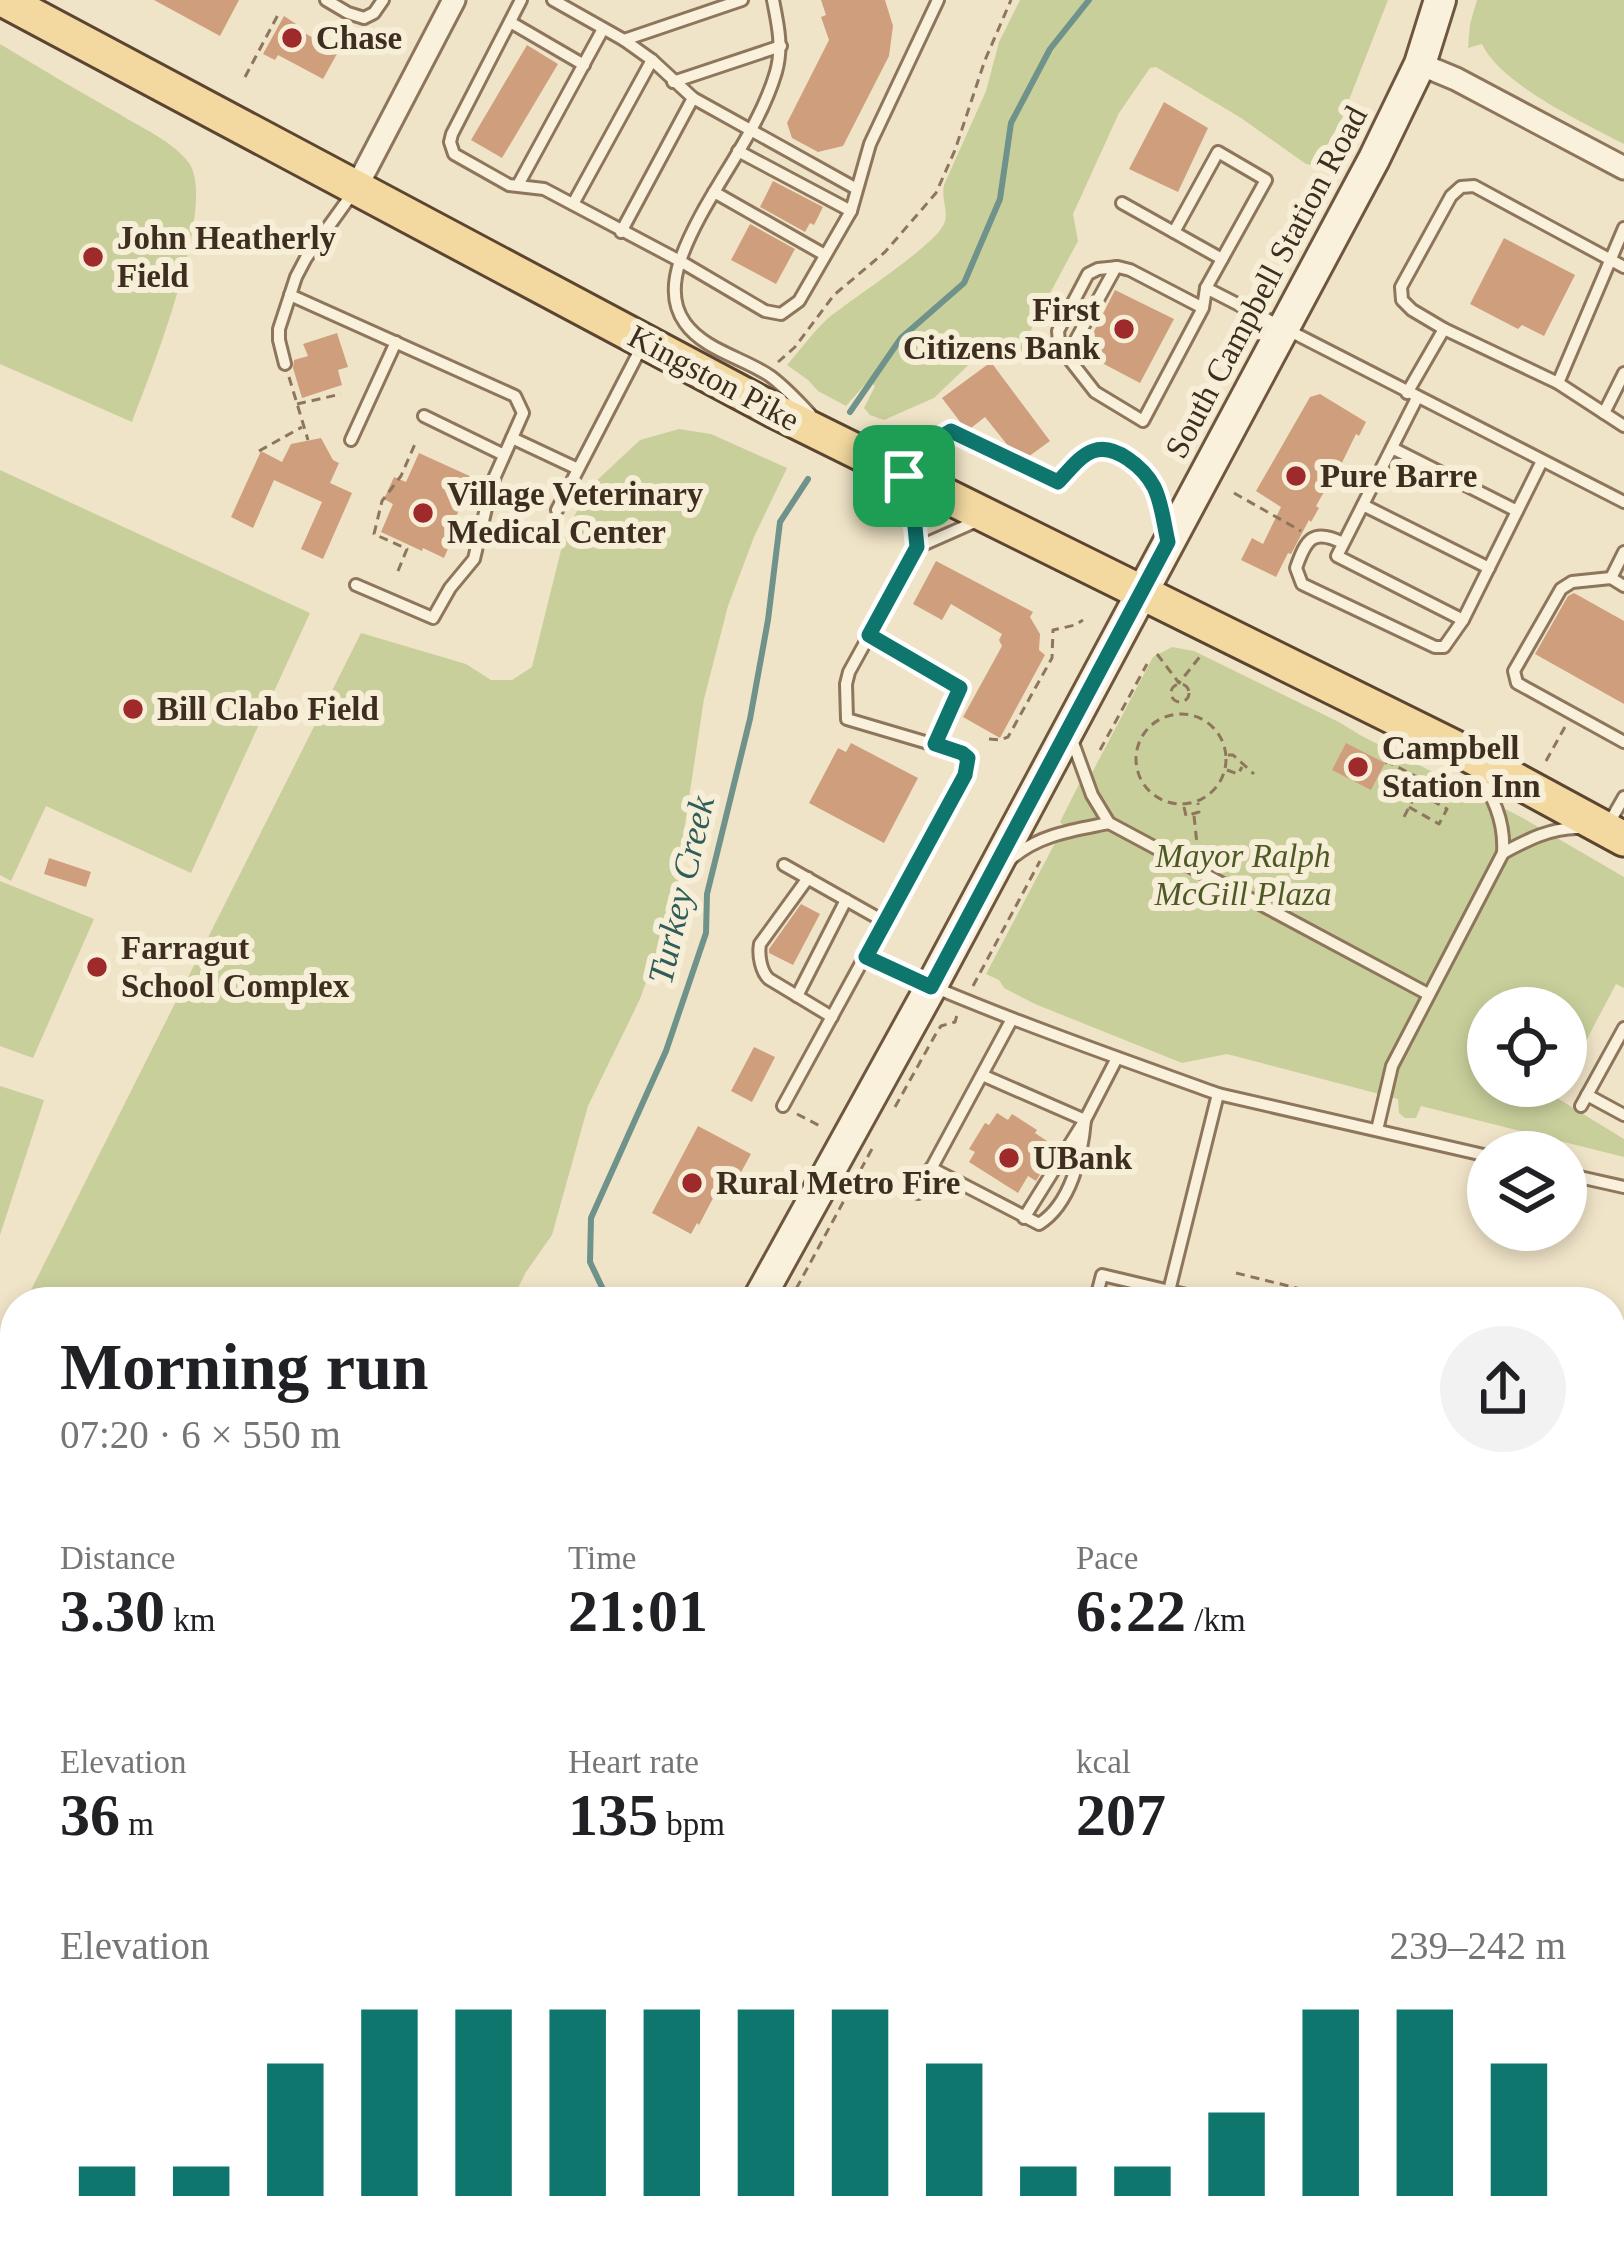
<!DOCTYPE html>
<meta charset="utf-8">
<style>
body{margin:0;font-family:Georgia,serif;background:#f2f2f2;color:#202124;height:100vh;display:flex;flex-direction:column;font-size:45px;white-space:nowrap}
*{box-sizing:border-box;margin:0}
p{font-size:39px;color:#757577}
.icon{flex:none;width:66px;height:66px;fill:none;stroke:currentColor;stroke-width:2;stroke-linecap:round;stroke-linejoin:round}
.map{position:relative;flex:1;overflow:hidden}
.side{position:absolute;left:0px;top:1287px;width:1626px;height:975px;display:flex;flex-direction:column;background:#fff;border-radius:48px 48px 0 0;box-shadow:0 6px 18px #0003}
.side>*{flex:none}
.fabs{position:absolute;left:1467px;top:987px;display:grid;gap:24px}
.fabs a{display:grid;place-items:center;width:120px;height:120px;border-radius:50%;background:#fff;box-shadow:0 6px 18px #0003;font-size:60px}
.pin{position:absolute;display:grid;place-items:center;width:102px;height:102px;color:#fff;margin:-51px;border-radius:24px;box-shadow:0 6px 18px #0006}
.round{display:grid;place-items:center;flex:none;width:126px;height:126px;border-radius:63px;background:#f2f2f2}
.summary{display:flex;align-items:center;justify-content:space-between;height:204px;padding:0 60px}
h1{font-size:66px;font-weight:700;line-height:90px}
.stats{display:grid;grid-template-columns:repeat(3,1fr);gap:18px;height:204px;padding:12px 60px}
.stats div{display:grid;align-content:center}
.stats b{font-size:60px;font-weight:700}
.stats small{font-size:33px;font-weight:400}
.stats p{font-size:33px}
.chart{height:336px;padding:24px 60px}
.chart p{display:flex;justify-content:space-between}
.chart svg{width:100%;height:216px;margin-top:12px;stroke:#0f766e;stroke-width:6}
.map>svg:first-child{display:block}
.green{fill:#c9cf9b}
.lines{fill:none;stroke-linecap:round;stroke-linejoin:round}
.stream{stroke:#6f938a;stroke-width:6}
.building{fill:#cf9f7d}
.lane-casing{stroke:#8d765c;stroke-width:16}
.street-casing{stroke:#8d765c;stroke-width:27}
.secondary-casing{stroke:#6f573f;stroke-width:36}
.primary-casing{stroke:#5b4430;stroke-width:39}
.path{stroke:#8d765c;stroke-width:3;stroke-dasharray:9 6;stroke-linecap:butt}
.lane{stroke:#faf1dc;stroke-width:10}
.street{stroke:#faf1dc;stroke-width:21}
.secondary{stroke:#faf1dc;stroke-width:30}
.primary{stroke:#f3d9a0;stroke-width:33}
.route-casing{stroke:#fff;stroke-width:24}
.route{stroke:#0f766e;stroke-width:15}
.poi-dot{fill:#9e2a2b;stroke:#f7eed8;stroke-width:4.5}
.labels{text-anchor:middle;dominant-baseline:central;stroke-width:12;stroke-linejoin:round;paint-order:stroke}
.poi-label{font-size:33px;font-weight:bold;fill:#3d2e20;stroke:#f7eed8;text-anchor:start}
.street-label{font-size:33px;fill:#3d2e20;stroke:#f7eed8}
.park-label{font-size:33px;font-style:italic;fill:#4d5a26;stroke:#f7eed8}
.water-label{font-size:36px;font-style:italic;fill:#2f5d5a;stroke:#f7eed8}
</style>
<div class="map">
<svg width="1624" height="2260" viewBox="0 0 1624 2260">
<rect width="100%" height="100%" fill="#f0e4c8"/>
<g class="green">
<path d="M1020 0H1388L1342 118 1316 166 1306 164 1241 118 1156 67 1150 68 1119 113 1073 214 1078 241 1033 325 1024 350 1019 356 1000 361 983 351 934 398 884 420 870 415 864 408 875 386 868 381 846 406 818 391 808 380 787 365C799 351 811 335 824 322 845 302 940 244 945 221 948 209 941 198 944 185L986 91 999 42Z"/>
<path d="M1477 0H1624V144C1585 124 1500 84 1482 44L1468 48 1470 24Z"/>
<path d="M0 44C40 68 80 92 121 115 142 128 174 142 189 163 218 204 150 375 132 422L0 364Z"/>
<polygon points="679,429 711,434 787,468 754,537 728,606 704,699 681,851 680,885 640,999 588,1106 552,1235 526,1272 511,1302 25,1302 361,633 466,664 491,680 512,680 532,667 566,530 593,484 640,440"/>
<polygon points="0,470 310,613 191,873 46,806 11,881 0,875"/>
<polygon points="1172,647 1194,651 1339,722 1360,735 1521,817 1624,877 1624,988 1616,984 1566,1079 1566,1008 1488,1008 1488,1086 1562,1086 1557,1098 1624,1139 1624,1157 1421,1106 1416,1118 1405,1118 1399,1113 1398,1099 1227,1054 1182,1063 1035,1004 1004,988 999,980 986,974 1064,826 1060,822 1079,784 1085,786 1153,657"/>
<polygon points="0,881 94,919 33,1058 0,1046"/>
<polygon points="0,1086 44,1100 0,1235"/>
<polygon points="15,1323 15,1440 0,1430 0,1353"/>
<polygon points="0,1795 15,1804 15,2240 3,2235 0,2238"/>
<polygon points="324,2247 393,2247 390,2260 321,2260"/>
</g>
<g class="lines">
<g class="stream">
<polyline points="850,412 901,338 964,283 1000,199 1011,123 1050,49 1089,0"/>
<polyline points="609,1302 590,1262 591,1218 666,1051 706,933 707,894 750,719 768,620 780,522 808,479"/>
<polyline points="160,2257 200,2260"/>
<polyline points="207,2260 212,2247"/>
<polyline points="376,2260 378,2247"/>
</g>
</g>
<g class="building">
<polygon points="154,0 239,0 220,36"/>
<polygon points="821,0 885,0 893,26 889,56 843,146 818,152 792,138 787,123 829,40 821,17 826,15"/>
<polygon points="284,16 296,24 294,27 338,52 323,79 278,55 275,60 263,54"/>
<polygon points="527,45 558,64 502,158 471,140"/>
<polygon points="1164,102 1208,128 1178,192 1129,169"/>
<polygon points="773,181 823,207 814,225 810,223 805,232 760,207"/>
<polygon points="750,224 795,249 776,284 731,260"/>
<polygon points="1504,238 1575,275 1544,336 1522,325 1518,329 1470,304"/>
<polygon points="1115,290 1174,319 1140,383 1083,353"/>
<polygon points="337,333 348,367 338,370 342,385 302,398 293,368 294,360 308,356 303,344"/>
<polygon points="991,362 1050,441 1028,457 1009,447 985,417 971,428 961,423 942,398"/>
<polygon points="1320,394 1366,422 1359,436 1356,434 1334,479 1332,478 1316,506 1319,508 1311,522 1309,520 1291,554 1288,553 1276,577 1241,560 1252,538 1263,544 1281,507 1256,491 1310,397"/>
<polygon points="321,438 333,460 339,463 330,483 352,493 323,559 301,549 322,502 274,480 253,528 231,517 261,451 282,462 291,444"/>
<polygon points="419,453 474,478 453,523 458,525 444,558 423,548 422,551 381,532 393,504 384,499 394,477 406,482"/>
<polygon points="936,561 1033,612 1030,617 1040,634 1039,650 1045,655 1000,738 963,717 1002,646 999,640 1002,634 951,604 942,620 913,604"/>
<polygon points="1574,593 1624,621 1624,704 1535,654 1568,596"/>
<polygon points="851,743 918,778 884,843 809,803 838,748 846,752"/>
<polygon points="1346,743 1385,763 1371,790 1332,770"/>
<polygon points="49,858 91,872 86,887 44,874"/>
<polygon points="801,904 820,914 793,965 769,953 769,949"/>
<polygon points="754,1047 775,1057 752,1102 731,1091"/>
<polygon points="997,1113 1008,1120 1012,1114 1037,1130 1035,1133 1047,1141 1039,1154 1049,1160 1036,1181 1028,1176 1018,1193 969,1162 975,1152 969,1149 985,1123 989,1125"/>
<polygon points="698,1126 751,1154 733,1187 722,1181 699,1225 697,1223 691,1234 652,1213"/>
</g>
<g class="lines">
<g class="lane-casing">
<g id="lane">
<polyline points="326,0 348,13 364,18 374,13 383,0"/>
<polyline points="521,0 452,134 450,142 454,154 509,185 544,189 680,261 765,311 781,314 799,301 851,211 870,144 938,0"/>
<polyline points="553,0 624,40 652,60 693,98 855,188"/>
<path d="M773 0C778 25 783 47 776 72 756 140 703 195 680 261 673 282 672 305 685 323 704 350 744 358 770 376 785 387 798 401 810 414"/>
<polyline points="510,22 584,65"/>
<polyline points="624,40 742,0"/>
<polyline points="673,82 781,46"/>
<polyline points="738,151 851,211"/>
<polyline points="518,185 603,29"/>
<polyline points="714,192 825,255"/>
<polyline points="1122,203 1222,259"/>
<polyline points="573,204 652,60"/>
<polyline points="621,232 693,98"/>
<polyline points="1174,232 1218,152 1266,180 1206,288 1203,308 1143,421 1095,392 1066,355 1059,342 1058,331 1088,274 1098,269 1118,267 1130,270 1203,308"/>
<polyline points="1206,288 1624,502"/>
<polyline points="290,295 515,396 523,413 492,483 474,559 450,588 433,618 356,585"/>
<polyline points="1444,329 1412,310 1402,300 1401,287 1451,196 1461,187 1474,186 1624,267"/>
<polyline points="1067,356 1116,267"/>
<polyline points="285,364 279,340 279,329 296,277 306,258 352,194"/>
<polyline points="1558,383 1624,228"/>
<polyline points="1407,393 1444,329 1558,383 1624,426"/>
<polyline points="1417,398 1337,556 1463,620 1542,461"/>
<polyline points="1604,413 1624,373"/>
<polyline points="424,416 504,455"/>
<polyline points="512,438 578,469"/>
<polyline points="351,440 396,342"/>
<polyline points="1392,448 1517,511"/>
<path d="M918 476C927 460 934 438 951 431L1058 482C1068 472 1079 455 1093 451 1116 443 1145 468 1154 487 1160 500 1162 519 1166 533"/>
<polyline points="907,485 918,547"/>
<polyline points="1363,505 1489,568"/>
<polyline points="557,510 641,348"/>
<path d="M1343 543C1313 528 1306 539 1296 568L1302 584 1435 647H1444L1463 620"/>
<polyline points="1624,552 1611,578 1624,586"/>
<polyline points="1611,578 1572,582 1561,589 1514,671 1517,683 1624,742"/>
<polyline points="869,635 960,688 935,744"/>
<polyline points="1072,740 1092,795 1109,823 1428,994"/>
<polyline points="1608,825 1624,797"/>
<path d="M1503 853C1527 840 1552 827 1580 828"/>
<path d="M1012 858C1040 834 1075 830 1109 823"/>
<polyline points="784,865 885,922"/>
<path d="M808 878 760 944C758 955 761 972 769 979L832 1017"/>
<path d="M866 957C980 1010 1099 1051 1218 1094L1169 1291"/>
<polyline points="797,996 846,900"/>
<polyline points="982,1075 1085,1120"/>
<polyline points="1218,1094 1488,1156"/>
<polyline points="1587,1095 1624,1115"/>
<polyline points="783,1106 969,766 968,758 962,753 847,719 846,684 849,672 918,547 977,521"/>
<polyline points="1581,1106 1624,1028"/>
<path d="M1377 1130 1392 1066 1503 853C1505 823 1494 796 1476 772"/>
<path d="M931 1168 1039 1224C1071 1204 1082 1155 1085 1120"/>
<polyline points="1566,1174 1624,1187"/>
<polyline points="918,1193 1012,1019"/>
<polyline points="1024,1218 1085,1120 1117,1058"/>
<polyline points="1095,1302 1102,1275 1216,1302"/>
<polyline points="1611,1396 1624,1400"/>
<polyline points="0,1456 15,1464"/>
<polyline points="1611,1598 1624,1601"/>
<polyline points="1611,1771 1622,1745"/>
<polyline points="1611,1855 1624,1863"/>
</g>
</g>
<g class="street-casing">
<g id="street">
<polyline points="1420,64 1456,79 1624,168"/>
<polyline points="357,186 454,0"/>
<polyline points="1611,1741 1624,1748"/>
<polyline points="1222,2247 1240,2260"/>
<polyline points="602,2260 605,2247"/>
<polyline points="996,2260 1004,2247"/>
<polyline points="1040,2260 1049,2247"/>
</g>
</g>
<g class="secondary-casing">
<g id="secondary">
<polyline points="757,1302 931,987 1374,159 1420,64 1440,0"/>
<polyline points="263,2260 266,2247"/>
</g>
</g>
<g class="primary-casing">
<polyline id="primary" points="4,0 775,411 1460,750 1624,839"/>
</g>
<g class="path">
<polyline points="245,77 280,11"/>
<polyline points="778,362 795,347 834,295 885,252 936,193 955,150 985,60 1011,0"/>
<polyline points="289,377 308,440"/>
<polyline points="297,404 341,394"/>
<polyline points="259,451 302,427"/>
<polyline points="1234,493 1301,531"/>
<polyline points="398,571 407,549 374,534 382,501 401,476 415,444"/>
<polyline points="1157,654 1179,683 1202,654"/>
<circle cx="1180" cy="693" r="9"/>
<circle cx="1181" cy="759" r="45"/>
<polyline points="989,739 1000,740 1008,737 1052,658 1053,630 1075,625 1083,620"/>
<polyline points="1100,750 1147,664"/>
<polyline points="1228,755 1233,755 1254,774"/>
<polyline points="1546,761 1566,725"/>
<polyline points="1385,763 1388,762 1423,780 1404,817"/>
<polyline points="1227,770 1238,774 1242,767"/>
<polyline points="1184,807 1186,816 1199,812 1198,803"/>
<polyline points="1409,807 1439,824 1447,809 1417,792"/>
<polyline points="1194,816 1197,844"/>
<polyline points="973,986 1040,861"/>
<polyline points="895,1107 938,1030 941,1026 955,1022 957,1015"/>
<polyline points="797,1114 822,1127"/>
<polyline points="1236,1273 1353,1302"/>
<polyline points="789,1302 873,1147"/>
<polyline points="299,2260 302,2247"/>
</g>
<use href="#lane" class="lane"/>
<use href="#street" class="street"/>
<use href="#secondary" class="secondary"/>
<use href="#primary" class="primary"/>
</g>
<g class="lines">
<g class="route-casing">
<path id="route" d="M951 431 1058 482C1068 472 1079 456 1093 451 1115 443 1144 468 1154 487 1162 503 1164 525 1168 542L931 987 866 957 965 775 968 758 962 753 935 744 960 688 869 635 917 547 914 517 904 476 916 481C925 463 933 440 951 431Z"/>
</g>
<use href="#route" class="route"/>
</g>
<g class="poi-dot">
<circle cx="292" cy="38" r="12"/>
<circle cx="93" cy="257" r="12"/>
<circle cx="1124" cy="329" r="12"/>
<circle cx="1296" cy="476" r="12"/>
<circle cx="423" cy="513" r="12"/>
<circle cx="133" cy="709" r="12"/>
<circle cx="1358" cy="767" r="12"/>
<circle cx="97" cy="967" r="12"/>
<circle cx="1009" cy="1158" r="12"/>
<circle cx="692" cy="1183" r="12"/>
</g>
<g class="labels">
<g class="poi-label">
<text x="316" y="38">Chase</text>
<text x="117" y="238">John Heatherly<tspan x="117" dy="38">Field</tspan></text>
<text x="1100" y="310" text-anchor="end">First<tspan x="1100" dy="38">Citizens Bank</tspan></text>
<text x="1320" y="476">Pure Barre</text>
<text x="447" y="494">Village Veterinary<tspan x="447" dy="38">Medical Center</tspan></text>
<text x="157" y="709">Bill Clabo Field</text>
<text x="1382" y="748">Campbell<tspan x="1382" dy="38">Station Inn</tspan></text>
<text x="121" y="948">Farragut<tspan x="121" dy="38">School Complex</tspan></text>
<text x="1033" y="1158">UBank</text>
<text x="716" y="1183">Rural Metro Fire</text>
</g>
<g class="street-label">
<text transform="translate(1266 282) rotate(-62)">South Campbell Station Road</text>
<text transform="translate(714 378) rotate(28)">Kingston Pike</text>
</g>
<g class="park-label">
<text x="1243" y="856">Mayor Ralph<tspan x="1243" dy="38">McGill Plaza</tspan></text>
</g>
<g class="water-label">
<text transform="translate(681 890) rotate(-77)">Turkey Creek</text>
</g>
</g>
</svg>
<div class="fabs">
<a><svg class="icon" aria-label="locate" viewBox="0 0 24 24"><circle cx="12" cy="12" r="6"/><path d="M12 2v4M12 18v4M2 12h4M18 12h4"/></svg></a>
<a><svg class="icon" aria-label="layers" viewBox="0 0 24 24"><path d="M12 4l9 5-9 5-9-5zM3 14l9 5 9-5"/></svg></a>
</div>
<div class="pin" style="left:904px;top:476px;background:#1e9e55"><svg class="icon" aria-label="arrive" viewBox="0 0 24 24"><path d="M6 21V4h12l-3 4 3 4H6"/></svg></div>
<section class="side">
<div class="summary"><div><h1>Morning run</h1><p>07:20 · 6 × 550 m</p></div><a class="round"><svg class="icon" aria-label="share" viewBox="0 0 24 24"><path d="M12 15V3M7 8l5-5 5 5M5 13v7h14v-7"/></svg></a></div>
<div class="stats">
<div><p>Distance</p><b>3.30<small> km</small></b></div>
<div><p>Time</p><b>21:01</b></div>
<div><p>Pace</p><b>6:22<small> /km</small></b></div>
</div>
<div class="stats">
<div><p>Elevation</p><b>36<small> m</small></b></div>
<div><p>Heart rate</p><b>135<small> bpm</small></b></div>
<div><p>kcal</p><b>207</b></div>
</div>
<div class="chart"><p><span>Elevation</span>239–242 m</p>
<svg viewBox="0 0 160 44" preserveAspectRatio="none"><path d="M5 44V38M15 44V38M25 44V17M35 44V6M45 44V6M55 44V6M65 44V6M75 44V6M85 44V6M95 44V17M105 44V38M115 44V38M125 44V27M135 44V6M145 44V6M155 44V17"/></svg>
</div>
</section>
</div>
